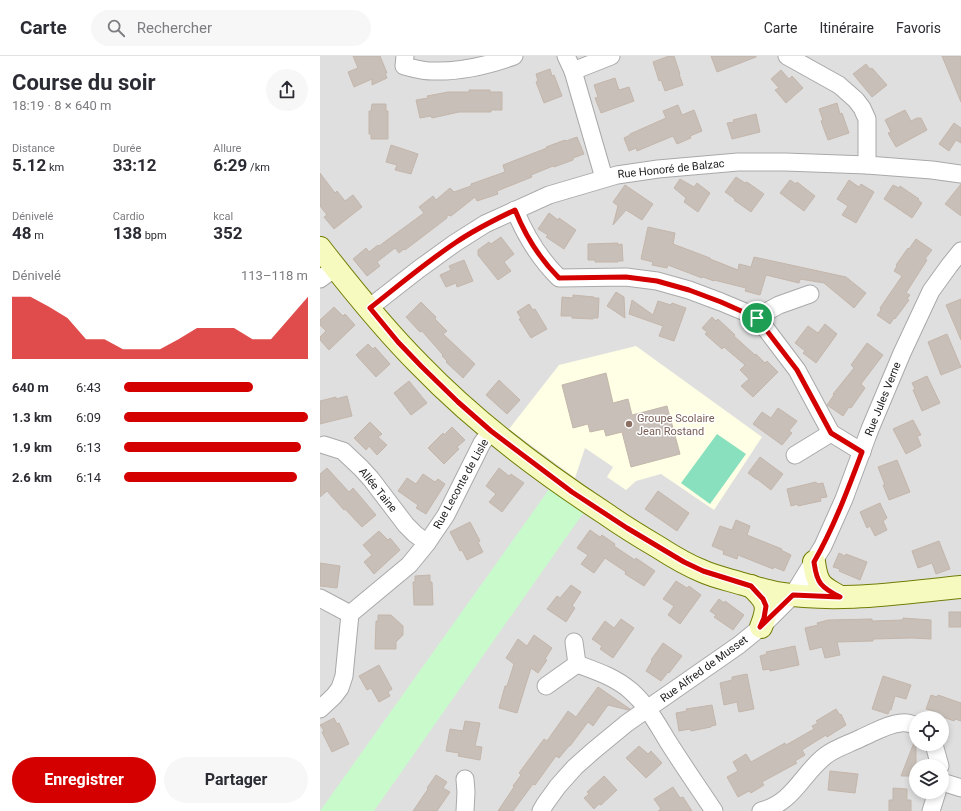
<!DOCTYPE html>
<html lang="fr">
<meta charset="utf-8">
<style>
body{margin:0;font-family:Roboto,sans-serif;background:#f7f7f7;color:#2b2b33;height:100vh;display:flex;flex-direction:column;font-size:15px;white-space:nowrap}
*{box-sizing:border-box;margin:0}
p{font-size:13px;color:#7c7c81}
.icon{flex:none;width:22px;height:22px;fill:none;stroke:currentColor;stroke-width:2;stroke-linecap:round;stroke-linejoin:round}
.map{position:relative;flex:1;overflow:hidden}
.side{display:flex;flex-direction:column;background:#fff;width:320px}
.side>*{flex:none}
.fabs{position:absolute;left:589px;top:655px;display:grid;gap:8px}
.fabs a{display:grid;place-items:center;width:40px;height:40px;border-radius:50%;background:#fff;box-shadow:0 2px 6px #0003;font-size:20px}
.pin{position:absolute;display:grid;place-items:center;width:34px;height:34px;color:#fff;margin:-17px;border:2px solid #fff;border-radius:50%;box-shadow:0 1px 4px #0007}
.round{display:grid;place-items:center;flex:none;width:42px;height:42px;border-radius:21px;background:#f7f7f7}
.headline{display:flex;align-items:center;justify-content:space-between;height:68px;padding:0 12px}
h1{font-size:22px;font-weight:700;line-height:30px}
.metrics{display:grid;grid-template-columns:repeat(3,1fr);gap:6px;height:68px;padding:4px 12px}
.metrics div{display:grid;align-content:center}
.metrics b{font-size:17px;font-weight:700}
.metrics small{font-size:11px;font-weight:400}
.metrics p{font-size:11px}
.chart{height:112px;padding:8px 12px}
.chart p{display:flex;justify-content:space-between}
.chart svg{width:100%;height:72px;margin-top:4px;fill:#d40000;opacity:.7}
.primary-button{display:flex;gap:8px;margin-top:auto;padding:8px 12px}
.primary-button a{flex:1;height:46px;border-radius:24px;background:#d40000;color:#fff;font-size:16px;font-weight:700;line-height:46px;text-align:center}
.primary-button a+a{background:#f7f7f7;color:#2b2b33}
ul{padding:0 12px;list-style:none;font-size:13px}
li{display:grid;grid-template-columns:64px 48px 1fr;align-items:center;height:30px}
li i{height:10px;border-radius:5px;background:#d40000}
header{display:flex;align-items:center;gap:24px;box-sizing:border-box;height:56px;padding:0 20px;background:#fff;border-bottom:1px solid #e1e1e2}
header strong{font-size:19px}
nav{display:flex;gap:22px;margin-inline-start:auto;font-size:14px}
.search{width:280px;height:36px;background:#f7f7f7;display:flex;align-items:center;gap:10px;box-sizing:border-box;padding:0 14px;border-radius:22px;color:#7c7c81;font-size:15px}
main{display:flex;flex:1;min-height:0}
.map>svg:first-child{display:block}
.residential{fill:#e0dfdf;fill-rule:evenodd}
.education{fill:#ffffe5}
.park{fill:#c8facc}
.pitch{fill:#88e0be}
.building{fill:#c7bfb8;stroke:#c4b6ab}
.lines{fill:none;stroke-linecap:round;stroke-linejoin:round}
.street-casing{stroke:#a9a9a9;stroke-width:19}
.secondary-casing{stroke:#707d05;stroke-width:24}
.street{stroke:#fff;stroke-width:17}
.secondary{stroke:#f7fabf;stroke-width:22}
.route-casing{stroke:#fff;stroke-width:8}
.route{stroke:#d40000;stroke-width:5}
.education-dot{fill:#8d6e63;stroke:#fff;stroke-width:1.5}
.labels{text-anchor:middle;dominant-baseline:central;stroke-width:3;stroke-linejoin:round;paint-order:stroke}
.street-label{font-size:11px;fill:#222;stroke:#fff}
.education-label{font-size:11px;fill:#785e54;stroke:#fff;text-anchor:start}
</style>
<header>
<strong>Carte</strong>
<div class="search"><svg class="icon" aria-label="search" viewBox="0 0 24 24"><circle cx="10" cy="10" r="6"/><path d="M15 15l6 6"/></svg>Rechercher</div>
<nav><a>Carte</a><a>Itinéraire</a><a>Favoris</a></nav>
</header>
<main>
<section class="side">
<div class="headline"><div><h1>Course du soir</h1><p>18:19 · 8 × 640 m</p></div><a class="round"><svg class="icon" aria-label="share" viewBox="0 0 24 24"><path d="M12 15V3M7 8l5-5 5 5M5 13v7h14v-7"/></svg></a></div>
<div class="metrics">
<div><p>Distance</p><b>5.12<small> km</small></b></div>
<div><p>Durée</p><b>33:12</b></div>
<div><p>Allure</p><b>6:29<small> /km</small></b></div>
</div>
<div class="metrics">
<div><p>Dénivelé</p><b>48<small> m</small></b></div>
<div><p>Cardio</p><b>138<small> bpm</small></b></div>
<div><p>kcal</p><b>352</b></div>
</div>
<div class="chart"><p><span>Dénivelé</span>113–118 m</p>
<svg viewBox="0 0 160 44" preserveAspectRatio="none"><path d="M0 44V6L10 6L20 12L30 19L40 32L50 32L60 38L70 38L80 38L90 32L100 25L110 25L120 25L130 32L140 32L150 19L160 6V44z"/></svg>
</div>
<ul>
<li><b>640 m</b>6:43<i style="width:70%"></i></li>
<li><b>1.3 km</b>6:09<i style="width:100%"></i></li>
<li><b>1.9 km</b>6:13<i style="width:96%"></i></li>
<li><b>2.6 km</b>6:14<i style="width:94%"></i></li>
</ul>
<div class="primary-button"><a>Enregistrer</a><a>Partager</a></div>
</section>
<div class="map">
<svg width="641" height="755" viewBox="0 0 641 755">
<rect width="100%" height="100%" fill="#f2efe9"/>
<path class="residential" d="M0 0H641V755H0ZM596 662H622V688H596ZM596 710H622V736H596Z"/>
<polygon class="education" points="316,290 442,381 394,454 341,418 316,425 306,434 287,421 293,411 265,392 255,422 189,373 239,309"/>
<polygon class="park" points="230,432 264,456 54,755 0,755"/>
<polygon class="pitch" points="397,378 426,398 390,448 361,427"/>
<g class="building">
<polygon points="33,0 60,0 67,17 65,17 67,22 52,29 52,23 34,31 28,16 38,12"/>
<polygon points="349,0 354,0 360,18 359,18 363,29 345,35 341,24 339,25 333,6"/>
<polygon points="391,0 436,0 436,1 397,16"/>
<polygon points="622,0 641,0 641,46"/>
<polygon points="546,8 550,13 552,12 567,29 552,41 533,18"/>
<polygon points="230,13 232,20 234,19 242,40 224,47 216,26 218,25 216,18"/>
<polygon points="461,14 469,23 472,20 483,32 466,47 455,34 459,32 451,23"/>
<polygon points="295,22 299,34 309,31 314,45 281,57 275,42 278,41 274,29"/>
<polygon points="149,34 170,34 170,36 182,36 182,54 171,54 171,56 139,56 112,62 111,60 100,62 96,44 108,42 107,40 128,36 149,36"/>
<polygon points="517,47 520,58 522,57 529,77 508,84 501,65 503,64 499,53"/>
<polygon points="52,48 66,48 66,55 68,55 68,83 51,83 51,78 49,78 49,55 51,55"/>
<polygon points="358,49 362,59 374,54 382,75 370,80 371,82 357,88 353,80 317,95 316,92 309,95 304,82 310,79 310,78 346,62 343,55"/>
<polygon points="585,54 591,65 597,62 601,62 607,74 576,91 568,77 571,76 565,64"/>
<polygon points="436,58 440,76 412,83 407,67 414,66 413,64"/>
<polygon points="634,67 641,72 641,87 636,84 629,95 619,88"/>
<polygon points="257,81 264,98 253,102 253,104 234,111 233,110 211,119 212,121 177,135 178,138 157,145 155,141 131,160 128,159 127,160 127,162 85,194 84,193 79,197 75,192 57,206 60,210 47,220 33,203 46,192 49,196 58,189 59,190 104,157 99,151 113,140 116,144 130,132 134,136 151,130 151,128 185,116 183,109 188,107 227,92 226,91 245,84 246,85"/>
<polygon points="71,89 98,98 91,118 75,114 77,109 66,106"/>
<polygon points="0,117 15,137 17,135 25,145 33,139 42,151 14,173 4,161 7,159 0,150"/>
<polygon points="416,121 425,127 427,126 444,138 431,156 414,144 415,143 405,136"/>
<polygon points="360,123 374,131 377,127 390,137 378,156 364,146 366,142 354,132"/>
<polygon points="470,124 476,128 477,126 495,140 484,155 460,137"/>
<polygon points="529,124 539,131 541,128 554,136 536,167 522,159 528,150 517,143"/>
<polygon points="641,128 641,160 625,148"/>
<polygon points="305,129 333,148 322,164 306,154 293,169 298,150 293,146"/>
<polygon points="573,129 579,132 580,130 599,143 598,144 602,147 592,162 564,143"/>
<polygon points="229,157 238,164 239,162 256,174 244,193 226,181 228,179 218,173"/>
<polygon points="328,171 355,177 353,188 390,202 390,203 418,214 419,208 431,211 434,201 526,221 546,237 534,252 504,227 480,223 479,227 446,219 440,239 425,235 426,232 394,224 394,225 383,221 382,222 348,209 347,212 332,209 333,206 321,203"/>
<polygon points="181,181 194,198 184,206 191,215 178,224 158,199 158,194 169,186 171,188"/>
<polygon points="596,183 612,194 605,203 607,204 586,237 590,239 587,243 589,244 575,263 574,262 570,268 557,259 561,254 560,252 582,220 574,215 577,210 576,209 588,192 589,193"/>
<polygon points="298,187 298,189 302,188 303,205 298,205 298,206 275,206 275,204 268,204 268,188"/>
<polygon points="144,204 153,225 137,231 136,227 126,231 120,219 131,214 129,210"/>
<polygon points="296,236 304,241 305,262 287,250"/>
<polygon points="253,239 274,241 274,242 279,242 278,262 273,262 273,263 252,262 252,260 241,260 242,241 253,242"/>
<polygon points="641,243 641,284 626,249"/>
<polygon points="312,244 333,259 338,245 351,249 352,247 366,252 354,285 339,280 343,270 309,258"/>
<polygon points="101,246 116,261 115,263 127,275 123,278 155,308 143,322 126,306 127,305 122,300 123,299 102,275 100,276 86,261"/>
<polygon points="209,248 213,254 215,253 227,273 211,282 199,263 201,262 197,256"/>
<polygon points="14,251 23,260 25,258 35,269 9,294 0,284 0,281 6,275 0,269 0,264"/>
<polygon points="392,261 396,265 398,263 415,279 414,280 435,299 436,298 445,307 447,305 458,316 433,341 421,330 429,323 420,314 425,309 404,291 402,293 385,278 387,276 382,272"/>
<polygon points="505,268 517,278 496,307 483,297 485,295 475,287 488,270 498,277"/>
<polygon points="627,278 641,311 621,319 608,286"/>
<polygon points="547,287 563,299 541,328 545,332 543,335 531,352 529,351 523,360 507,349 514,339 513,338 534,312 531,309"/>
<polygon points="48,288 53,293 55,291 70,308 56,321 36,299"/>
<polygon points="286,317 293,347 308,343 312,359 347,350 360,398 311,411 302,376 286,380 284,373 270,376 268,368 253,372 242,329"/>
<polygon points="607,320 620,347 602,355 593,334 595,333 592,327"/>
<polygon points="179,324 200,344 187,358 166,339"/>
<polygon points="89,325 107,347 91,359 74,337"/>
<polygon points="27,340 32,360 0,368 0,345 16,341 16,343"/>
<polygon points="458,352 477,365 469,375 472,377 462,389 433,368 442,356 451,362"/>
<polygon points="593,364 601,379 597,380 601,390 586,398 573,373"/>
<polygon points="50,366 62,378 58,381 67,389 57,399 49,390 46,394 34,382"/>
<polygon points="132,371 145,384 137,391 139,393 124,408 108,392 123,377 124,379"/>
<polygon points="440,401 463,418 451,434 437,423 436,423 428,417"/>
<polygon points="577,404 590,436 569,444 563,429 565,429 558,411"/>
<polygon points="7,412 29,436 33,432 56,459 42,471 25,453 24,454 7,435 0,441 0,418"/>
<polygon points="179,412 189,420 191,418 204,427 182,456 169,446 176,438 166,430"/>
<polygon points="103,418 115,426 118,423 125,428 106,458 96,452 98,449 78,435 87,422 96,428"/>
<polygon points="496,426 497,428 503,427 507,441 500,442 501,445 478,450 478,448 471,450 467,433"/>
<polygon points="338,435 369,457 357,475 325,453"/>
<polygon points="560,447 567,462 563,465 567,474 555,480 550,470 547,472 540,456"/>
<polygon points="416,464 430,470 427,479 462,493 461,494 471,499 464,515 454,511 453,513 418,499 417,503 403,498 404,495 392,490 400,470 412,474"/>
<polygon points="150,466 160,485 158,486 163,496 147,504 142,494 140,495 130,476"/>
<polygon points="270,474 280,481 282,479 295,488 294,490 315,504 316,502 335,515 324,530 305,518 306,516 285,502 274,517 261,508 268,499 257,492"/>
<polygon points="59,475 68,484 70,482 80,494 54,518 44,506 52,499 43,489"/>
<polygon points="619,485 630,513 616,518 612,507 598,512 592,495"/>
<polygon points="519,497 525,500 526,498 547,506 540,524 519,515 520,513 513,511"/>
<polygon points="0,507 20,510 17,532 0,530"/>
<polygon points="110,519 110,526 112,526 113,549 94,549 93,526 95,526 95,520"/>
<polygon points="356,525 367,532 369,530 381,539 360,568 348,559 354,550 343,543"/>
<polygon points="251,529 261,536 252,550 255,552 246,566 227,553 237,540 240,542"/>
<polygon points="399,543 404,547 405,545 424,559 413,574 394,561 396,559 390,555"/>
<rect x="629" y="556" width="12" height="15"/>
<polygon points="58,559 71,559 83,570 83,579 76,586 76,593 55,593 56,565 58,565"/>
<polygon points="583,562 611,564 611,583 592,582 553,583 553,585 517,586 520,599 505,602 502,591 490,594 485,572 498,569 497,567 508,564 552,563 552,565 583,564"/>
<polygon points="301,563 314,572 293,602 280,593 282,590 272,583 285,565 294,572"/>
<polygon points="214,579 232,592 225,603 227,604 218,617 211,612 197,657 179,652 185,630 187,630 194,608 186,602 198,583 207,590"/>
<polygon points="343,587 362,600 349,617 348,616 341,625 326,615 332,605 331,604"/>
<polygon points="475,590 479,609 450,615 450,613 443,614 440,600 447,598 446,596"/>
<polygon points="59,609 72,633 68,636 70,640 59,646 51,632 47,634 39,620"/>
<polygon points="427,618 434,653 419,656 417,646 404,649 400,627 412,624 412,621"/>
<polygon points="563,620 591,629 586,643 575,640 571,654 570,653 568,658 552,653"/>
<polygon points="278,631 310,653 308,654 288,649 273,670 268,666 250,690 249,690 239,702 236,700 215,729 213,728 193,755 178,755 194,731 193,730 201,719 199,717 224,683 227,685 248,655 256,661"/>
<polygon points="611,639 617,641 618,639 641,647 641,665 635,663 634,665 612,657 613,655 606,653"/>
<polygon points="392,649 396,669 391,670 391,671 371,675 370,673 359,675 356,657 367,655 366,653"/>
<polygon points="516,653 520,659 521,658 526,669 507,681 506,679 482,694 485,699 475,705 477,707 442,726 444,729 431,737 429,735 418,741 407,721 418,715 413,706 426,698 431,706 465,687 466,689 494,673 492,670 498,667 496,665"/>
<polygon points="14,662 17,668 19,667 29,688 12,696 2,676 4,675 0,669"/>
<polygon points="145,665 160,667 155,690 162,691 160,704 138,700 139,697 126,695 130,673 143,675"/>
<polygon points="595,684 596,684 596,720 581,720"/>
<polygon points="319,690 328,698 331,695 342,707 326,722 306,702"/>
<polygon points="510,715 538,718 535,737 508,734"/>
<polygon points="116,719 127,726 123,732 130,736 117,755 93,755 108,733 107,732"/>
<polygon points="284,720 297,734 281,749 279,748 274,753 264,742 269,738 267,736"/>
<polygon points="353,731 360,742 363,741 372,755 338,755 341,753 334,743"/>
<polygon points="573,732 587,733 587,744 591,744 591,755 569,755 569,744 573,744"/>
</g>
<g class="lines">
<g class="street-casing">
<g id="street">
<path d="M85 0 84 10C93 12 103 15 112 15 139 16 169 9 194 0"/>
<polyline points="246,0 253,15 284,122"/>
<polyline points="467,0 519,29 536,44 542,52 547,63 547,109"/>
<polyline points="253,15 291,0"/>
<path d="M195 154C205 179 220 203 239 222L306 221 337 225 369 234 401 246 437 261 477 314 511 377 542 396"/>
<polyline points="0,223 15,212"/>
<polyline points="49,252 99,213 135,187 165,168 229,139 297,119 338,113 418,106 465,106 547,109 612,114 641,118"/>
<polyline points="437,261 459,249 490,238"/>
<polyline points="4,389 23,395 41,412 51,423 86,469 95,478 107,487"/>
<polyline points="475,399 511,377"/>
<polyline points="0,542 30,558"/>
<path d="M257 608C276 615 295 621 311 635 327 649 336 666 347 684 362 708 378 731 394 755"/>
<polyline points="226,630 257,608 254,586"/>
<polyline points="0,653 14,640 20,632 24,620 30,558 89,509 107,487 126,459 162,387 171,375"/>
<polyline points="613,688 615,692 620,710"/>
<polyline points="145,723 146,736 145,755"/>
<polyline points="622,726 641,732"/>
<polyline points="221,755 225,748 238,730 255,711 273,695 307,667 419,589 441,571 473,539 503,490 524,443 550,373 582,297 611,235 629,210 641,195"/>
<path d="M441 755C474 746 481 719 505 700 515 692 529 688 541 682 553 677 567 668 581 667 586 666 592 668 596 670"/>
<polyline points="611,755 617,736"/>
</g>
</g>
<g class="secondary-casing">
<g id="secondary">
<path d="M0 192C31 232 64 273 100 309 155 366 220 415 286 458 303 470 321 481 338 491 352 500 367 509 382 515 395 521 410 524 423 528 434 531 445 535 457 537 518 547 580 537 641 531"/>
<path d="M494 506C495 513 496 522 501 528 506 534 514 537 520 541"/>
<path d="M431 530C448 546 449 550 441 571"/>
</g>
</g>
<use href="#street" class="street"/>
<use href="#secondary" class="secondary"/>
</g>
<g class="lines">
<g class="route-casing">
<path id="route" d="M195 154C205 179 220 203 239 222L306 221 337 225 369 234 401 246 437 262 477 314 511 377 542 396C528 433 514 471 494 506 495 513 496 522 501 528 506 534 514 538 520 541L473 539 440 571 444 562 446 550 443 543 431 530 383 515 364 506 307 472 252 436 171 375 138 346 101 310 78 286 50 252C78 230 105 207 135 187 154 174 174 164 195 154Z"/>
</g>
<use href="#route" class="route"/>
</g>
<circle class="education-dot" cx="309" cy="368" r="4"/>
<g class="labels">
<g class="street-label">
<text transform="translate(351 113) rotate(-6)">Rue Honoré de Balzac</text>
<text transform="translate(563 343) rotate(-68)">Rue Jules Verne</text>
<text transform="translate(141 428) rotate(-61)">Rue Leconte de Lisle</text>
<text transform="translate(58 434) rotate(51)">Allée Taine</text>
<text transform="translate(384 613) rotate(-36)">Rue Alfred de Musset</text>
</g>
<g class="education-label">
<text x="317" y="362">Groupe Scolaire<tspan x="317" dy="13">Jean Rostand</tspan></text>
</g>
</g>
</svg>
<div class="fabs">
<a><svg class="icon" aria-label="locate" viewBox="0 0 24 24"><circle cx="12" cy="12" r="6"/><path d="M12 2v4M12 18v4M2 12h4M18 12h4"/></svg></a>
<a><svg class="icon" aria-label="layers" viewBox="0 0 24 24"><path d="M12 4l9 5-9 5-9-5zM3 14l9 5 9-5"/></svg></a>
</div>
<div class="pin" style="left:437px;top:262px;background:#1e9e55"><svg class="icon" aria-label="arrive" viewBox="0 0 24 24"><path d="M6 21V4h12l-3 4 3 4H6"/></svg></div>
</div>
</main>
